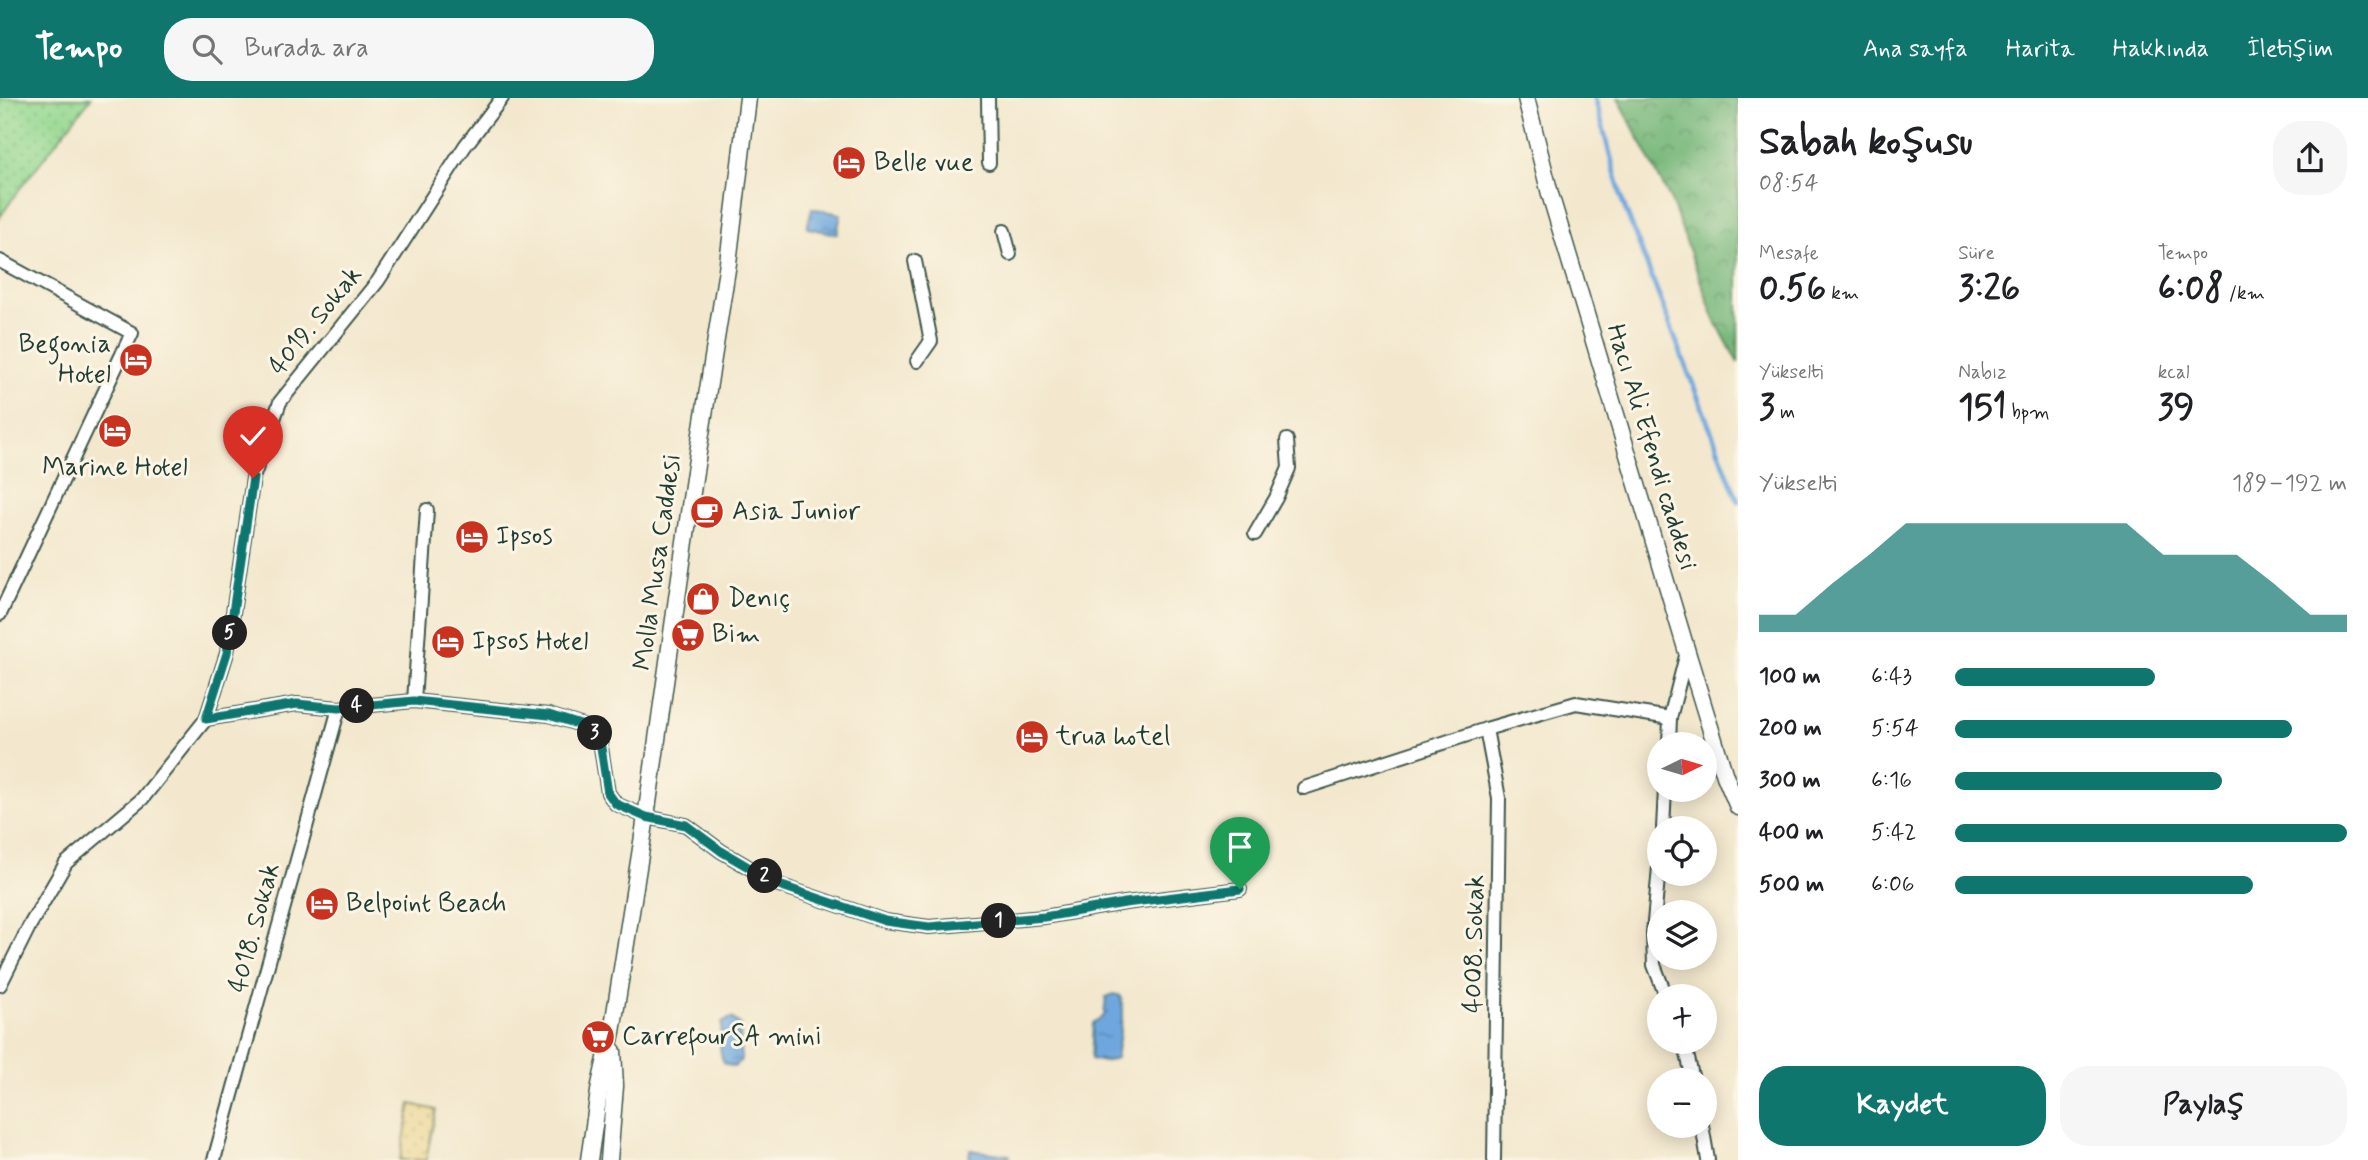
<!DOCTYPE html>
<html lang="tr">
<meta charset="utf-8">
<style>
body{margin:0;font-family:Mynerve,sans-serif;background:#f6f6f6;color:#202124;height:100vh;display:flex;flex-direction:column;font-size:26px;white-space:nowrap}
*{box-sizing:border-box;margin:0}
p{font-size:23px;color:#757577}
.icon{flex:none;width:38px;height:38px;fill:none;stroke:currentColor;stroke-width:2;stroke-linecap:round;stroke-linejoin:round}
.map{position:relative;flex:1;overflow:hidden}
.panel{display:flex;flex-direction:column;background:#fff;width:630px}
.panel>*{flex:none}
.needle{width:46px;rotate:85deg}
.buttons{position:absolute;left:1647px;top:634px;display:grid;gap:14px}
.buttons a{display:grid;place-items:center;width:70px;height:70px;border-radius:50%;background:#fff;box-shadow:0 4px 18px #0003;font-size:35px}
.pin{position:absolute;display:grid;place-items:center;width:60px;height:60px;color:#fff;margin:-72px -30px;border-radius:50% 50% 50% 0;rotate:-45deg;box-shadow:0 0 7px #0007}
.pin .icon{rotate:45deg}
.km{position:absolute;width:35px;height:35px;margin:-18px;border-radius:50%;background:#222;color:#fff;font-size:19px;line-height:35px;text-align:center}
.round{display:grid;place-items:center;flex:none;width:74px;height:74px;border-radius:28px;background:#f6f6f6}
.summary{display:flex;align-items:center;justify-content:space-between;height:119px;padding:0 21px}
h1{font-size:38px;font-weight:800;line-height:52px}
.stats{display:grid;grid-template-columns:repeat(3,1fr);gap:10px;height:119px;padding:7px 21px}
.stats div{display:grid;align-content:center}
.stats b{font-size:35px;font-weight:800}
.stats small{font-size:19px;font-weight:400}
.stats p{font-size:19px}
.chart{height:196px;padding:14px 21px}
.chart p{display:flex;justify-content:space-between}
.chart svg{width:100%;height:126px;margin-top:7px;fill:#0f766e;opacity:.7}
.action{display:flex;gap:14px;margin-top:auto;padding:14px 21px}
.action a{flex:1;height:80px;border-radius:28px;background:#0f766e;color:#fff;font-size:28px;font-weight:800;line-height:80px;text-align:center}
.action a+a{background:#f6f6f6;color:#202124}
ul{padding:0 21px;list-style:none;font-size:23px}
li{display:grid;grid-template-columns:112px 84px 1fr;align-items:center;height:52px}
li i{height:18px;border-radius:9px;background:#0f766e}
header{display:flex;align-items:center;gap:42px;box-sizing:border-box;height:98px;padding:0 35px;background:#0f766e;color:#fff}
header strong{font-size:33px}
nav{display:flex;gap:38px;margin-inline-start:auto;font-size:24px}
.search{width:490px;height:63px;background:#f6f6f6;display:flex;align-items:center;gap:18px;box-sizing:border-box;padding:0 24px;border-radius:28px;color:#757577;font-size:26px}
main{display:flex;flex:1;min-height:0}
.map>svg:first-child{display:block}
.forest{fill:url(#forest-crowns);stroke:#4c7a58;stroke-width:2}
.sand{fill:url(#sand-dots);stroke:#868c69;stroke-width:2}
.park{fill:url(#park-dots);stroke:#5a8a62;stroke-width:2}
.water{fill:url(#water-ripples);stroke:#467289;stroke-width:2}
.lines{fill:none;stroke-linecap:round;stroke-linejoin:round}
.stream{stroke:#6ea7de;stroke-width:5}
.minor-casing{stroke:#3f574b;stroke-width:16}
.tertiary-casing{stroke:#3f574b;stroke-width:19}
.minor{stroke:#fff;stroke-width:12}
.tertiary{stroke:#fff;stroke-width:16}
.route-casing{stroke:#fff;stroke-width:14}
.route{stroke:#0f766e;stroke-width:9}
.labels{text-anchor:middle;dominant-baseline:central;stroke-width:6;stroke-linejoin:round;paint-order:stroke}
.poi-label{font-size:26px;fill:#1f3d34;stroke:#fcf5e5;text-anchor:start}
.street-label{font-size:26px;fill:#1f3d34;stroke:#fcf5e5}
</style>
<header>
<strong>Tempo</strong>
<div class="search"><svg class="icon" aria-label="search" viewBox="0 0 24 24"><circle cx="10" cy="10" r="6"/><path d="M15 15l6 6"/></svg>Burada ara</div>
<nav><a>Ana sayfa</a><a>Harita</a><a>Hakkında</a><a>İletişim</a></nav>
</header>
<main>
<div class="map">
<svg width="1738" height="1062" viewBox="0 0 1738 1062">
<defs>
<pattern id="forest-crowns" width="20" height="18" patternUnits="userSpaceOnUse" patternTransform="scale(1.75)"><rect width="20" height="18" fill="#78b87b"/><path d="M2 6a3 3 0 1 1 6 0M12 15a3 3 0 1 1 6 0" fill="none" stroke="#629766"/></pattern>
<pattern id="sand-dots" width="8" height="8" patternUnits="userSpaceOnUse" patternTransform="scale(1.75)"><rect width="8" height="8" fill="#eeda9e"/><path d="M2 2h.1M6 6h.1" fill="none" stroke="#ccbc89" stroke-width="1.8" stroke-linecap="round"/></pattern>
<pattern id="park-dots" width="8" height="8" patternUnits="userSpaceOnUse" patternTransform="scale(1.75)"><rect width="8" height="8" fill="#95d891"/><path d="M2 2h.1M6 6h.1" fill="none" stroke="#80ba7e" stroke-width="1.8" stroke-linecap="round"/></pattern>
<pattern id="water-ripples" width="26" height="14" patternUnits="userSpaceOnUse" patternTransform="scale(1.75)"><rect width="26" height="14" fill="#6ea7de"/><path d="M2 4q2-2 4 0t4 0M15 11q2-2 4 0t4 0" fill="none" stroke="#5a89b5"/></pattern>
</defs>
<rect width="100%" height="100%" fill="#fcf5e5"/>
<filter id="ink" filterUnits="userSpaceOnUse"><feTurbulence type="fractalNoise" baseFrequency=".0143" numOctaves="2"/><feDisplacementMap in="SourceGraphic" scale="14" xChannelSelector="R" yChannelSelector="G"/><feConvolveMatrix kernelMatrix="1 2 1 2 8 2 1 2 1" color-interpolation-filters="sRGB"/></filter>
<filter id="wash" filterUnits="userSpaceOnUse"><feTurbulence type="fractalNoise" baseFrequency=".00686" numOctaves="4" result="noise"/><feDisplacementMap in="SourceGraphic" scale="28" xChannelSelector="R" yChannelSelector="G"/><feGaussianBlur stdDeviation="1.57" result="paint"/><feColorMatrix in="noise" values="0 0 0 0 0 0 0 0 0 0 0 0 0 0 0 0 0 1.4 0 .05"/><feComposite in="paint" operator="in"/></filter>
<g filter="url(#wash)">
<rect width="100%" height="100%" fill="#f3e8ce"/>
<polygon class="forest" points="1618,0 1738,0 1738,265 1714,220 1672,105"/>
<polygon class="sand" points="411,1006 436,1012 426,1062 400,1062"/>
<polygon class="park" points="0,0 91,0 18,93 0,119"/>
<g class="water">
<polygon points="812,110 841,116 837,136 807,130"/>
<polygon points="1114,896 1121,898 1123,914 1116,960 1104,964 1091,961 1093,925 1104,918 1106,899"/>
<polygon points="732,920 740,927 741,962 734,969 723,965 720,950 722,924"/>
<polygon points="970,1052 1010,1057 1009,1062 969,1062"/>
</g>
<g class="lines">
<polyline class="stream" points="1595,0 1623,105 1738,403"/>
</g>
</g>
<g filter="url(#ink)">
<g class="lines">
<g class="minor-casing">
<g id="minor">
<polyline points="988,0 989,65"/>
<polyline points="1004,133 1010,156"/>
<polyline points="0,163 132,235 0,516"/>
<polyline points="915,163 931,243 917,263"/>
<polyline points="1255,436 1276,400 1289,370 1287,342"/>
<polyline points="414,603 427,412"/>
<polyline points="206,621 297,606 339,610 414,603 549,617 593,631 600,643 608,695 616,706 646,719 686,727 721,753 779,787 885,823 929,829 1044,819 1125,805 1240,791"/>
<polyline points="1486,631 1499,700 1494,1062"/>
<polyline points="1669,646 1670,620 1687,554"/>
<polyline points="1304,690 1486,631 1576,605 1670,620"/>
<polyline points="1663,730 1665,691"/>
<polyline points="1659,769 1653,835 1654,867 1666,898"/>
<polyline points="0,887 30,827 66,765 142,701 206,621 227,555 253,380 280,304 378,183 465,48 502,0"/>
<polyline points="1684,943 1693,982"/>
<polyline points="1702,1027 1708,1062"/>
<polyline points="214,1062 339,610"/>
</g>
</g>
<g class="tertiary-casing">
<g id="tertiary">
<polyline points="1526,0 1550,96 1687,554 1725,678 1738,709"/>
<polyline points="589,1062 600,987 612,934 646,719 694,380 728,165 748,0"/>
<polyline points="609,1062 615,988 613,953"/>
</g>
</g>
<use href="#minor" class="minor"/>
<use href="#tertiary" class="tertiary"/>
</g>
</g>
<g class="lines" filter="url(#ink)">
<g class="route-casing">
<polyline id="route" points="253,380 227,555 206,621 297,606 339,610 414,603 549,617 593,631 600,643 608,695 616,706 646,719 686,727 721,753 779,787 885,823 929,829 1044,819 1125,805 1240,791"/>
</g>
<use href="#route" class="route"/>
</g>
<defs>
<g id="hotel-disc" transform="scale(1.75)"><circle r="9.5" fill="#c8321e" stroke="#fcf5e5"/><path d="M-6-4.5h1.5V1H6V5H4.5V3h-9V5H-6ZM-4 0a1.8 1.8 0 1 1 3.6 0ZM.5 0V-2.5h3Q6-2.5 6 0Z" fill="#fff"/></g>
<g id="cafe-disc" transform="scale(1.75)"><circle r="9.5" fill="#c8321e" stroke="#fcf5e5"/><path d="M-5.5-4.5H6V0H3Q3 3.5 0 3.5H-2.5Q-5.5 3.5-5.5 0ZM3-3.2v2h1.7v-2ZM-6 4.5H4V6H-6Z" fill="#fff"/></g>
<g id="shop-disc" transform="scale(1.75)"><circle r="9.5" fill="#c8321e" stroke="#fcf5e5"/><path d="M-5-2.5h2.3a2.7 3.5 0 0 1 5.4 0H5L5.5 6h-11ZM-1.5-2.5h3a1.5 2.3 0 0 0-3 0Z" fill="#fff"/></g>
<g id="supermarket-disc" transform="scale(1.75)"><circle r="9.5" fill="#c8321e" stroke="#fcf5e5"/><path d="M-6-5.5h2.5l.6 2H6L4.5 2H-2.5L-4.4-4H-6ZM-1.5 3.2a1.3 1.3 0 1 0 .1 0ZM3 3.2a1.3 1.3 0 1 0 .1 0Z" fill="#fff"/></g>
</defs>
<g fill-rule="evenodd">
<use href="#hotel-disc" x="849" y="65"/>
<use href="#hotel-disc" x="136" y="262"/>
<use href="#hotel-disc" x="115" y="333"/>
<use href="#cafe-disc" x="707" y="414"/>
<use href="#hotel-disc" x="472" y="439"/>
<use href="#shop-disc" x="703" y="501"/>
<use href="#supermarket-disc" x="688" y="537"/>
<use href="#hotel-disc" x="448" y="544"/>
<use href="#hotel-disc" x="1032" y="639"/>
<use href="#hotel-disc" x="322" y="806"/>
<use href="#supermarket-disc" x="598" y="939"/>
</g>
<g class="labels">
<g class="poi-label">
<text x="874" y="65">Belle vue</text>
<text x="111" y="247" text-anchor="end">Begonia<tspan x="111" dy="30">Hotel</tspan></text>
<text x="115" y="370" text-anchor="middle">Marine Hotel</text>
<text x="732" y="414">Asia Junior</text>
<text x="496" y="439">Ipsos</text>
<text x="728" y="501">Denıç</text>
<text x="712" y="537">Bim</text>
<text x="472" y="544">Ipsos Hotel</text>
<text x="1056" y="639">trua hotel</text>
<text x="346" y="806">Belpoint Beach</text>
<text x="622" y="939">CarrefourSA mini</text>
</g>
<g class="street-label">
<text transform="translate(316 223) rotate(-51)">4019. Sokak</text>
<text transform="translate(1651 349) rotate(73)">Hacı Ali Efendi caddesi</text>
<text transform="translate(658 464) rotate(-82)">Molla Musa Caddesi</text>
<text transform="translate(255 830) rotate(-75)">4018. Sokak</text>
<text transform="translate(1475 846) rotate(-89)">4008. Sokak</text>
</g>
</g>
</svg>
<div class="buttons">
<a><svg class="needle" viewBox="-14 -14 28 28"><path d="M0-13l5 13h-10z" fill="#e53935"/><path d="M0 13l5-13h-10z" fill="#757577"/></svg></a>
<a><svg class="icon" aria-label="locate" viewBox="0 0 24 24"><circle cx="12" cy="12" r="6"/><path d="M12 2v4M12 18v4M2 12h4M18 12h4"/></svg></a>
<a><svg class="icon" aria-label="layers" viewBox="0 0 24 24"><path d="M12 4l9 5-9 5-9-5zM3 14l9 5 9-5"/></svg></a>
<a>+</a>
<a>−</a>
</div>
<div class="pin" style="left:1240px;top:791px;background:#1e9e55"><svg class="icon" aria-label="arrive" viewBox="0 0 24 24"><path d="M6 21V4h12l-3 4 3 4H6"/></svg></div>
<div class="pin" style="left:253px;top:380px;background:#d93025"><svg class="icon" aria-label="check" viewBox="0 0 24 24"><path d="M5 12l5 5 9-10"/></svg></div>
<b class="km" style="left:999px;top:823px">1</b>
<b class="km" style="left:765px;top:778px">2</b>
<b class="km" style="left:595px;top:635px">3</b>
<b class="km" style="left:357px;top:608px">4</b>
<b class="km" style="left:230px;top:535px">5</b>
</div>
<section class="panel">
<div class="summary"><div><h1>Sabah koşusu</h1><p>08:54</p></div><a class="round"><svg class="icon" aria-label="share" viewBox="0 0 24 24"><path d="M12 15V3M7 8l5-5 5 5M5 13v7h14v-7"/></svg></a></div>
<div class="stats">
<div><p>Mesafe</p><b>0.56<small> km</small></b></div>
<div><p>Süre</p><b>3:26</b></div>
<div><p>Tempo</p><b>6:08<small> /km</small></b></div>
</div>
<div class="stats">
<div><p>Yükselti</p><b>3<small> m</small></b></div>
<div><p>Nabız</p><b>151<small> bpm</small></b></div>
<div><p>kcal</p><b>39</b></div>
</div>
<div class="chart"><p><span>Yükselti</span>189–192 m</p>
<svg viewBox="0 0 160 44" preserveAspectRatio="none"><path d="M0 44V38L10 38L20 27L30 17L40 6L50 6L60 6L70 6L80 6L90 6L100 6L110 17L120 17L130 17L140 27L150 38L160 38V44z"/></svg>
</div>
<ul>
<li><b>100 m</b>6:43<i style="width:51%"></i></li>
<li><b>200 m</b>5:54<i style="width:86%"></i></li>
<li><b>300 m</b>6:16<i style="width:68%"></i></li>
<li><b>400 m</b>5:42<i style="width:100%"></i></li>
<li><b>500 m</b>6:06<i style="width:76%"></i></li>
</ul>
<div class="action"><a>Kaydet</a><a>Paylaş</a></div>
</section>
</main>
